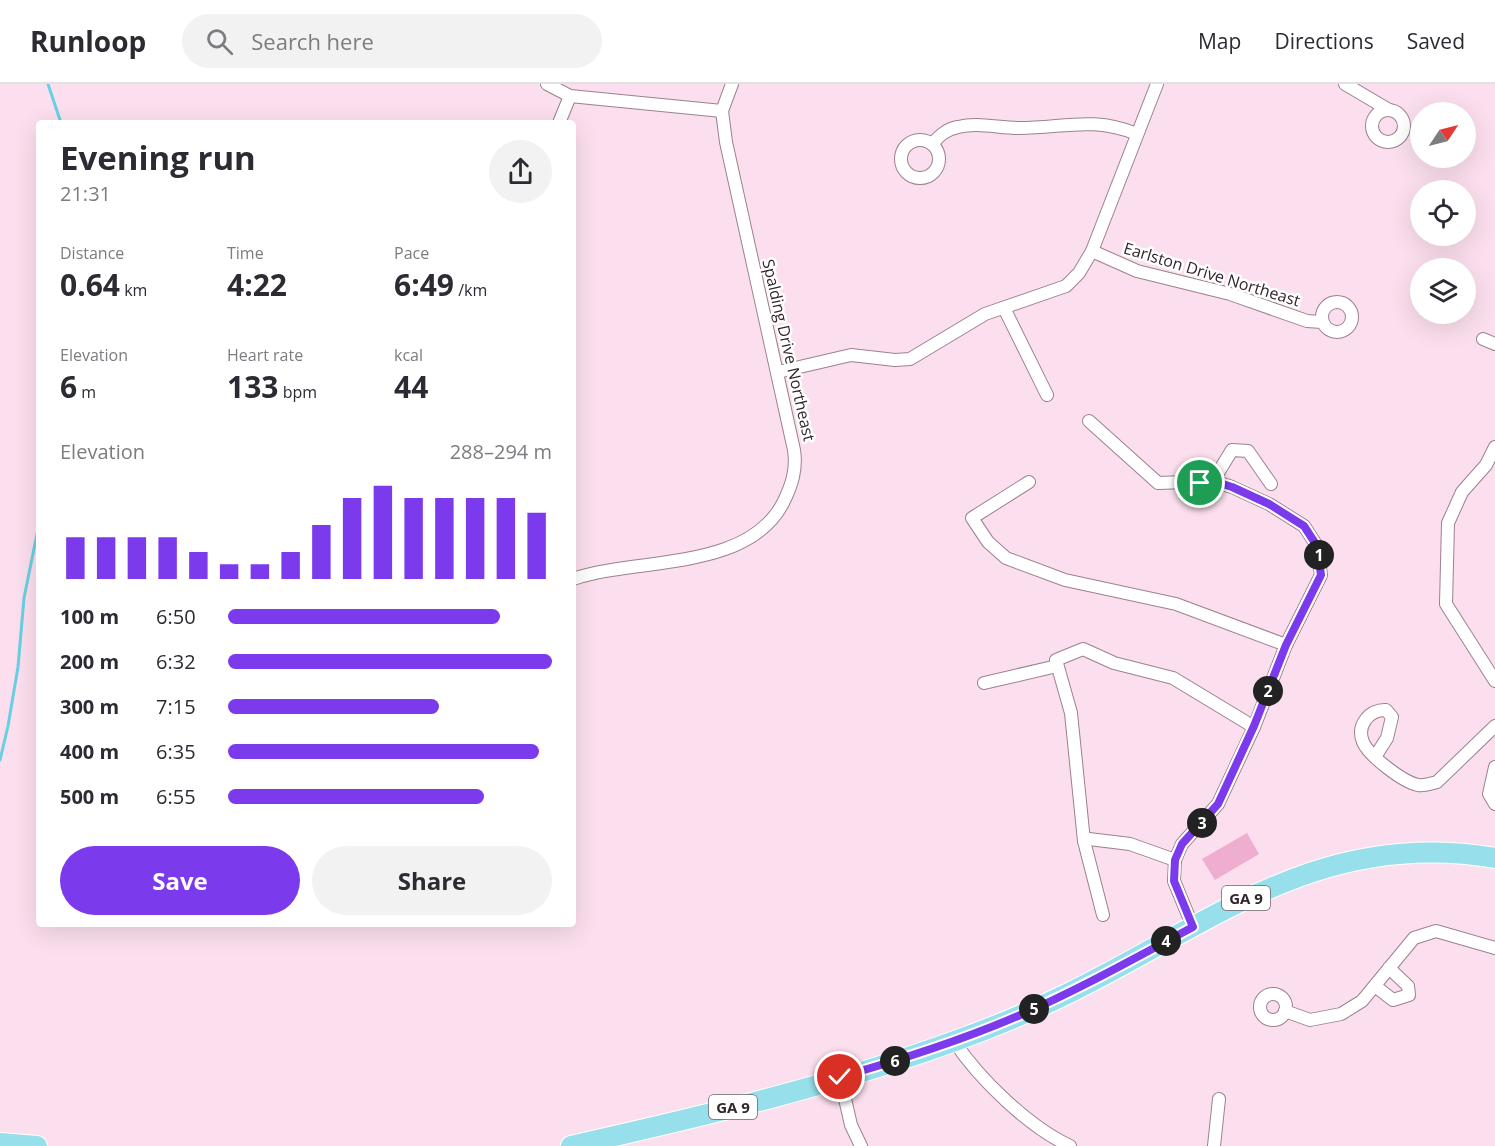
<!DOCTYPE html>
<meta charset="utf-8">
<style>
body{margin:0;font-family:"Open Sans",sans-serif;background:#f2f2f3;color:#2b2b33;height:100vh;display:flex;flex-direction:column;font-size:22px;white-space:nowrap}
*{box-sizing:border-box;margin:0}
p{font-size:20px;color:#7c7c81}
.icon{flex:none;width:33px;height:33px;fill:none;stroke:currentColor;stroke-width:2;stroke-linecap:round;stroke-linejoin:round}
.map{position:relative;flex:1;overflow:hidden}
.sheet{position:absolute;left:36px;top:36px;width:540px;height:807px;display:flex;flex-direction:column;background:#fff;border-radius:6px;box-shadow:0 6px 24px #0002}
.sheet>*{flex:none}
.needle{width:39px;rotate:55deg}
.tools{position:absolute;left:1410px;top:18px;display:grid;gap:12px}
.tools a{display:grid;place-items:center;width:66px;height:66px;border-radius:50%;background:#fff;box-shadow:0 6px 24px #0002;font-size:30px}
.pin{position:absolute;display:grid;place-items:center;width:51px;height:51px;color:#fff;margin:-26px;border:3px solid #fff;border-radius:50%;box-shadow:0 2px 6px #0007}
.km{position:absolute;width:30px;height:30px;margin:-15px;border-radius:50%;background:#222;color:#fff;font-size:16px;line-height:30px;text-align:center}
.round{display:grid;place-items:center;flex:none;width:63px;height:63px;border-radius:32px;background:#f2f2f3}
.summary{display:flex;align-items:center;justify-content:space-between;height:102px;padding:0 24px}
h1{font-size:33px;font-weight:700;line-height:45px}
.figures{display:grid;grid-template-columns:repeat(3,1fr);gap:9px;height:102px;padding:6px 24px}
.figures div{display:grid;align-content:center}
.figures b{font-size:30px;font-weight:700}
.figures small{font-size:16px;font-weight:400}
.figures p{font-size:16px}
.chart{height:168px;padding:12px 24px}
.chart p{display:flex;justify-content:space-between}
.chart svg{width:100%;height:108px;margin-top:6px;stroke:#7c3aed;stroke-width:6}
.cta{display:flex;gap:12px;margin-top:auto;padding:12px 24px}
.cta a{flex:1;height:69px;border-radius:36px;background:#7c3aed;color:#fff;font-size:24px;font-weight:700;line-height:69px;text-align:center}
.cta a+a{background:#f2f2f3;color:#2b2b33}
ul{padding:0 24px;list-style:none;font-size:20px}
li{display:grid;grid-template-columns:96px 72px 1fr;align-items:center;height:45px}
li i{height:15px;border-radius:8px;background:#7c3aed}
header{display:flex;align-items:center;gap:36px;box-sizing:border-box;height:84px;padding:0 30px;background:#fff;border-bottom:2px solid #e1e1e2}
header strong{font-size:28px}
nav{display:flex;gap:33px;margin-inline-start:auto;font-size:21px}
.search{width:420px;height:54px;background:#f2f2f3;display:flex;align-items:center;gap:15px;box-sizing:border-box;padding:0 21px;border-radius:33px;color:#7c7c81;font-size:22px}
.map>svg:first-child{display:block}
.green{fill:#efaed0}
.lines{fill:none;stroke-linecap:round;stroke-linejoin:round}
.stream{stroke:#68d0e2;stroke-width:3}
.minor-casing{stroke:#9b818e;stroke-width:14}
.primary-casing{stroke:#fff;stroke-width:22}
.minor{stroke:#fff;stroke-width:12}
.primary{stroke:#96dfeb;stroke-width:20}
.route-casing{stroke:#fff;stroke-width:12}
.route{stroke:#7c3aed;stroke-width:8}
.labels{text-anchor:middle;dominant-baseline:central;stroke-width:5;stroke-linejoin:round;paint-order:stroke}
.shield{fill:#fff;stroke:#6e666b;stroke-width:1.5}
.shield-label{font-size:15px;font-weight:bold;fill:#30252b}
.street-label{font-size:16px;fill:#30252b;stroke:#fff}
</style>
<header>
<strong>Runloop</strong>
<div class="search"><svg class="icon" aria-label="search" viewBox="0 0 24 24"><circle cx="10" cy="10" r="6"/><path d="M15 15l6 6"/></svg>Search here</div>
<nav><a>Map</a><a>Directions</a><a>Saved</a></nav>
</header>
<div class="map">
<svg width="1495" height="1062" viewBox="0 0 1495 1062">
<rect width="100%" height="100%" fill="#fcdfee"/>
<polygon class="green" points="1247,749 1259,770 1215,796 1202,775"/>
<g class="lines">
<g class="stream">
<polyline points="48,0 61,39"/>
<polyline points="0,676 8,642 18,583 24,514 39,440"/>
</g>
<g class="minor-casing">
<g id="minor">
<polyline points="547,0 570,12 722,27"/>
<polyline points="1345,0 1389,26"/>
<circle cx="1388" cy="42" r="16"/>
<polyline points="559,39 570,12"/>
<circle cx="920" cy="75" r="19"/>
<path d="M932 60C940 51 947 45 958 43 978 38 998 44 1019 44 1064 44 1092 32 1137 50"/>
<polyline points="1092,167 1137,187 1230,210 1307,237 1322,238"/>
<circle cx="1337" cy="233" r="15"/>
<polyline points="1004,224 1047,311"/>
<polyline points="1483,255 1495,260"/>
<polyline points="778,288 851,271 895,276 910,275 985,230 1066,202 1079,189 1092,167 1157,0"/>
<polyline points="1089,337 1158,399 1213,397 1232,403 1269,420 1304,442 1317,462 1321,491 1286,561 1254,643 1218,720 1182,760 1175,776 1174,797 1193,843"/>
<polyline points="1495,363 1486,381 1462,408 1448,439 1446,520 1495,597"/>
<polyline points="1213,397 1232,366 1248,367 1271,400"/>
<polyline points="1029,398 972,434 988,458 1006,474 1065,496 1176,520 1286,561"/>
<path d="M573 495C637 473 747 488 783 419 792 401 797 385 794 366L726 58 722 27 732 0"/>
<polyline points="984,599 1057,582"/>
<path d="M1375 673 1387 654 1392 633 1386 626C1370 625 1356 641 1363 658 1369 672 1403 698 1418 701 1424 702 1430 700 1437 698L1495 642"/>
<polyline points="1495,683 1489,710 1495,720"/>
<polyline points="1084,757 1089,755 1130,760 1175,776"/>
<polyline points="1103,831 1084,757 1071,629 1056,576 1083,565 1114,579 1173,594 1254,643"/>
<polyline points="1375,902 1393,916 1409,911 1408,902 1389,884"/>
<circle cx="1273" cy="923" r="13"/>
<polyline points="1285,927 1310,936 1341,930 1362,917 1414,854 1436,847 1495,864"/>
<path d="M954 957C979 995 1029 1043 1070 1062"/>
<polyline points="840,993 851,1041 861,1062"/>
<polyline points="1214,1062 1219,1015"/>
</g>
</g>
<g class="primary-casing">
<g id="primary">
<polyline points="0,1059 37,1062"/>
<path d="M571 1062C700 1033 831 1002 955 957 994 943 1032 927 1069 909 1213 838 1323 744 1495 774"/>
</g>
</g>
<use href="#minor" class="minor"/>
<use href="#primary" class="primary"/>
</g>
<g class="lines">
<g class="route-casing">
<path id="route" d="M840 993C900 976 960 957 1018 932 1078 906 1135 874 1193 843L1174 797 1175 776 1182 760 1218 720 1254 642 1286 561 1321 491 1317 462 1304 442 1269 420 1232 403 1213 397 1200 399"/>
</g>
<use href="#route" class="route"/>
</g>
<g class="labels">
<g class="shield">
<rect x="1222" y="802" width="48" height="24" rx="4.5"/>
<rect x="709" y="1011" width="48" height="24" rx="4.5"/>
</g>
<g class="shield-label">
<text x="1246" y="814">GA 9</text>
<text x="733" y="1023">GA 9</text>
</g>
<g class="street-label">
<text transform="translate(1212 190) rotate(17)">Earlston Drive Northeast</text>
<text transform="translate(789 266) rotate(77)">Spalding Drive Northeast</text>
</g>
</g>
</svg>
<div class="tools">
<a><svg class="needle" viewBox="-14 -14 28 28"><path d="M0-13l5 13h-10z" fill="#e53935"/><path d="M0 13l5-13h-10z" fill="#7c7c81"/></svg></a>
<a><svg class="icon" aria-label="locate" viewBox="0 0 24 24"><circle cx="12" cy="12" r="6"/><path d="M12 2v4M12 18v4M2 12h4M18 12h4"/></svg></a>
<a><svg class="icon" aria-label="layers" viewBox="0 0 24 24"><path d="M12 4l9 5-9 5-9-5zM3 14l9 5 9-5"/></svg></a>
</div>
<div class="pin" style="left:1200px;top:399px;background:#1e9e55"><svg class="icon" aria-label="arrive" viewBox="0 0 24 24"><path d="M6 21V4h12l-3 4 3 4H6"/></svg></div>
<div class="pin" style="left:840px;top:993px;background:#d93025"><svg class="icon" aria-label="check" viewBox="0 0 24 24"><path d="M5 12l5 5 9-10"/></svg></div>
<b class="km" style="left:1319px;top:471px">1</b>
<b class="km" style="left:1268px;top:607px">2</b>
<b class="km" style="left:1202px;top:739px">3</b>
<b class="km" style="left:1166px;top:857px">4</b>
<b class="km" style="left:1034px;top:925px">5</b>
<b class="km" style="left:895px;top:977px">6</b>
<section class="sheet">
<div class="summary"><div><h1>Evening run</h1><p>21:31</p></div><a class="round"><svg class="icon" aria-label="share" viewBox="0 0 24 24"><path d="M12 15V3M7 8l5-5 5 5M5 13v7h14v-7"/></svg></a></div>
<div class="figures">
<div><p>Distance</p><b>0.64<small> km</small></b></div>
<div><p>Time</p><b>4:22</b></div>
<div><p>Pace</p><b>6:49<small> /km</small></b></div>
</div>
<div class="figures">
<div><p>Elevation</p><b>6<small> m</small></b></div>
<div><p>Heart rate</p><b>133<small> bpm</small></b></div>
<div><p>kcal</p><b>44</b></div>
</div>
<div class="chart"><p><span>Elevation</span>288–294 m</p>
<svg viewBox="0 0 160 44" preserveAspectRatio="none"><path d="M5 44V27M15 44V27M25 44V27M35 44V27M45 44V33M55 44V38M65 44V38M75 44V33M85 44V22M95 44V11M105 44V6M115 44V11M125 44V11M135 44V11M145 44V11M155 44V17"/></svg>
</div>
<ul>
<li><b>100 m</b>6:50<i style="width:84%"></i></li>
<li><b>200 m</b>6:32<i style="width:100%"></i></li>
<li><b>300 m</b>7:15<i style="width:65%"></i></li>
<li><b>400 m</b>6:35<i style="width:96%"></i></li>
<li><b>500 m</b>6:55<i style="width:79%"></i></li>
</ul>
<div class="cta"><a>Save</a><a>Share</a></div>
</section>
</div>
